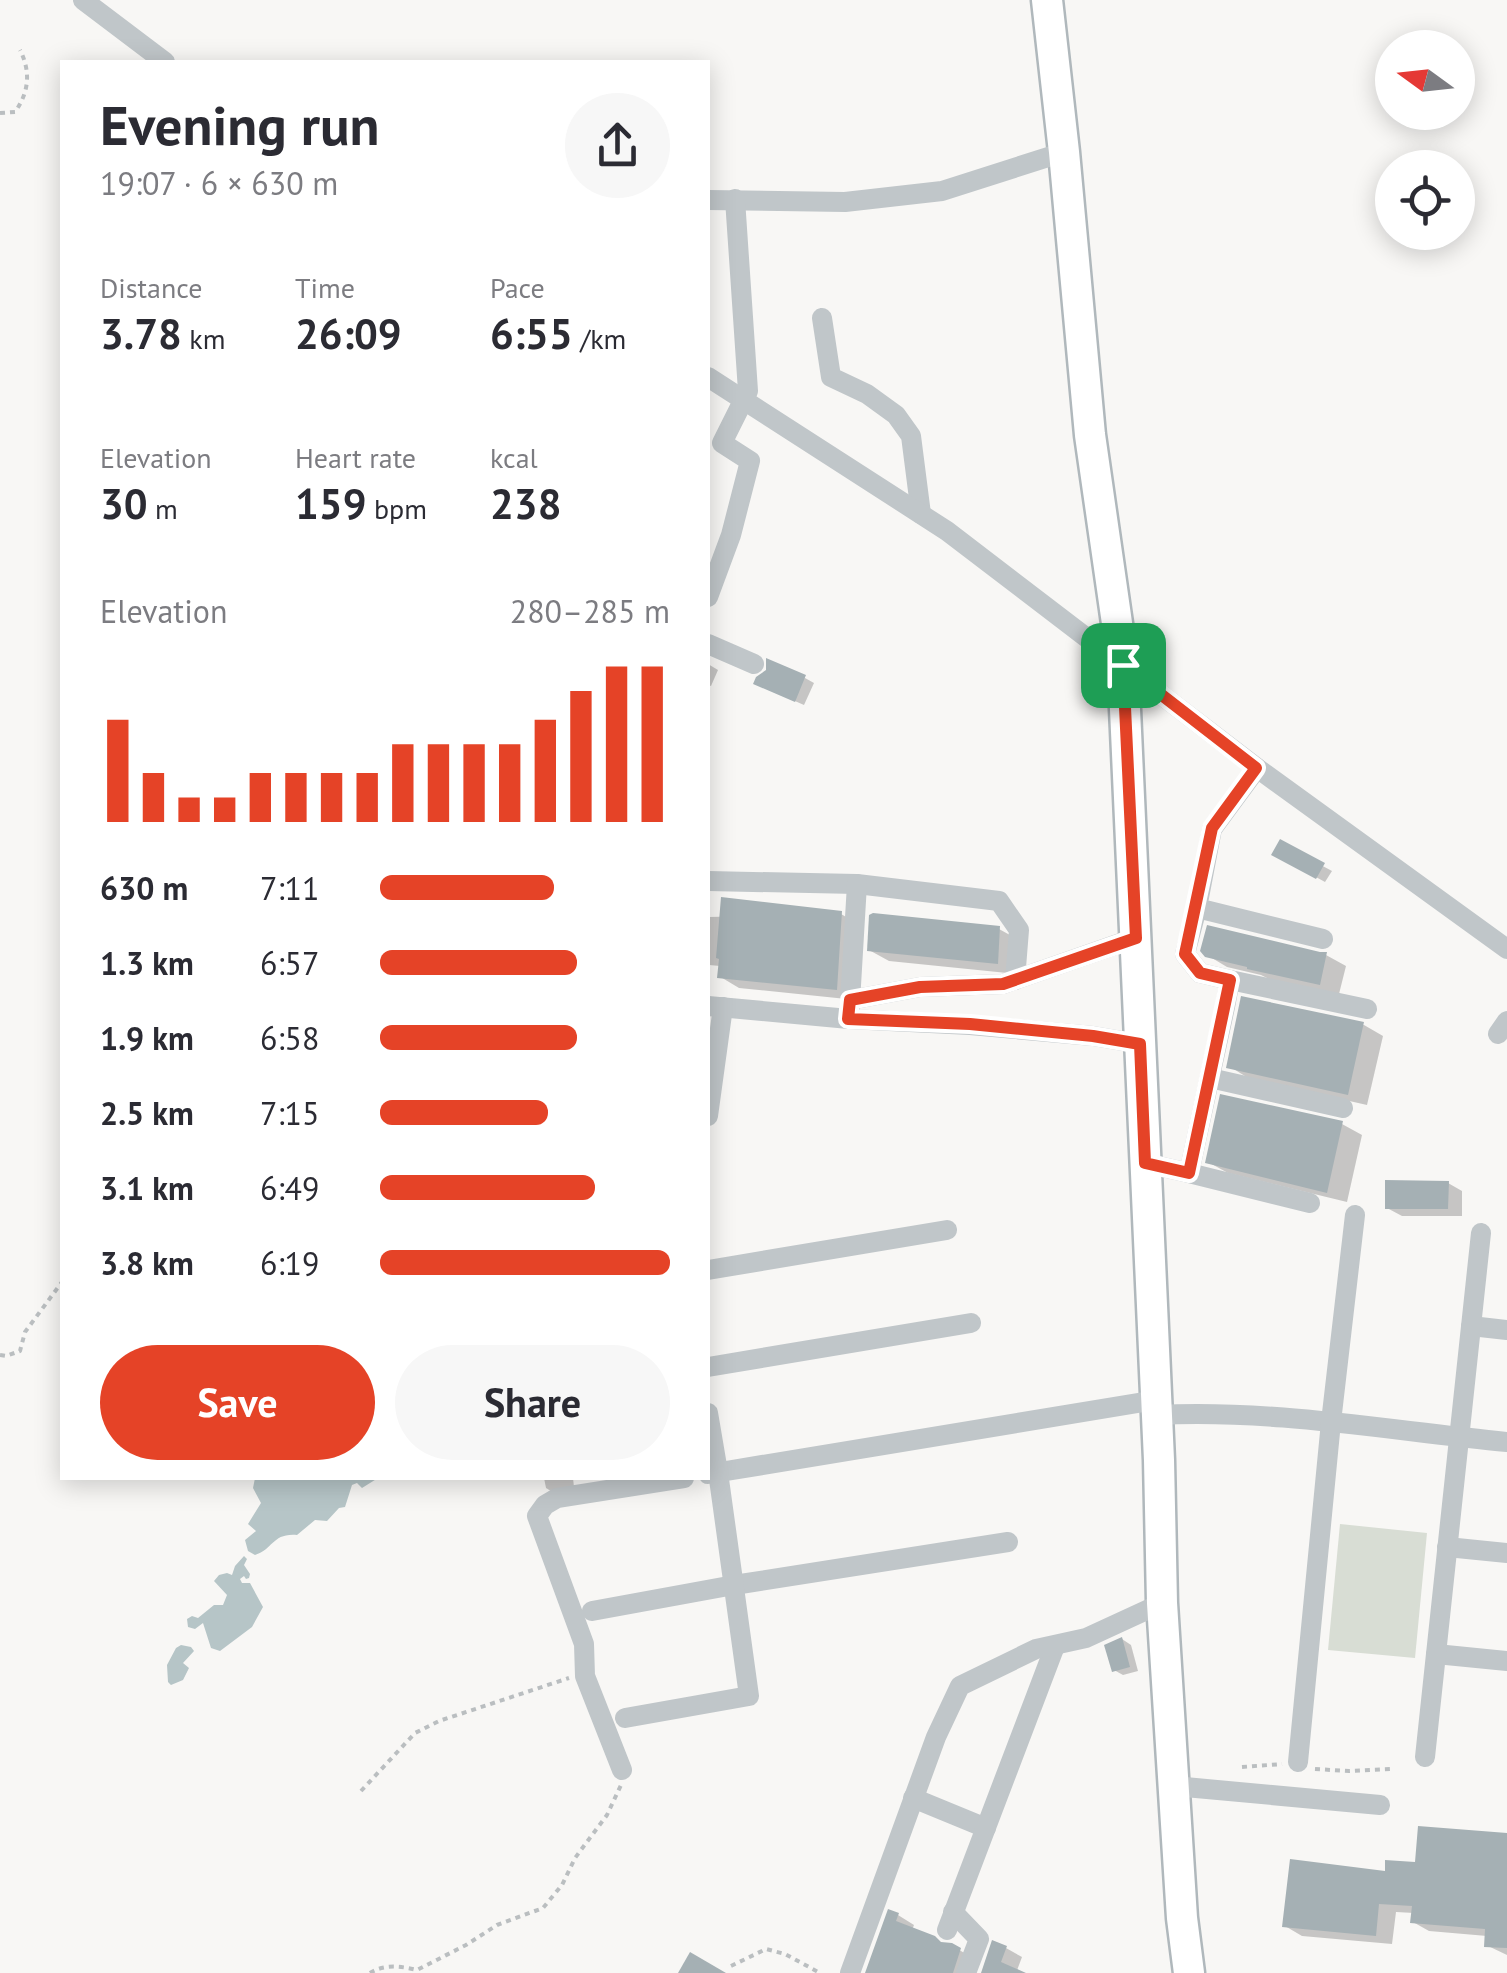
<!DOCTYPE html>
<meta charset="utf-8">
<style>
body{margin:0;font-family:"PT Sans",sans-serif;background:#f7f7f7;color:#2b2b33;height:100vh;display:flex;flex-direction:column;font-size:38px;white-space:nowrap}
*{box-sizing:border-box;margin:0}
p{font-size:32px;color:#7c7c81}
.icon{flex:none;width:55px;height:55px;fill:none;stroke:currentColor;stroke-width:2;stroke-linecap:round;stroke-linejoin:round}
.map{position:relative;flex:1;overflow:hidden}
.panel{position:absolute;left:60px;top:60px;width:650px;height:1420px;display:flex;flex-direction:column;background:#fff;border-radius:0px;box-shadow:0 5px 25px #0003}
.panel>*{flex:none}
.needle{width:65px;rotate:285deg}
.tools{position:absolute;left:1375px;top:30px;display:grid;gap:20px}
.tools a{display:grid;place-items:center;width:100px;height:100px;border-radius:50%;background:#fff;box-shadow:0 5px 25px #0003;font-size:50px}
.pin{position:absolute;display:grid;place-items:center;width:85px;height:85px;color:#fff;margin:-42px;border-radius:20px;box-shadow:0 5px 15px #0006}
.round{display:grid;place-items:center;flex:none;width:105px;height:105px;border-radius:52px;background:#f7f7f7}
.headline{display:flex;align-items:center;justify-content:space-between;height:170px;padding:0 40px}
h1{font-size:55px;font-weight:800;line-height:75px}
.figures{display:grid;grid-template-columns:repeat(3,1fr);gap:15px;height:170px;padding:10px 40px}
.figures div{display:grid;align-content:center}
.figures b{font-size:42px;font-weight:800}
.figures small{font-size:28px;font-weight:400}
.figures p{font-size:28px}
.chart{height:280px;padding:20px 40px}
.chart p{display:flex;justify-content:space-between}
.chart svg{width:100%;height:180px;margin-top:10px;stroke:#e54327;stroke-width:6}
.primary-button{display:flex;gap:20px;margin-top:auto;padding:20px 40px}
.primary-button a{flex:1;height:115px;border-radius:60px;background:#e54327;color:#fff;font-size:40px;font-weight:800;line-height:115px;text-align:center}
.primary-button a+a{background:#f7f7f7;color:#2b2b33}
ul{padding:0 40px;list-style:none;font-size:32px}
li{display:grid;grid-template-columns:160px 120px 1fr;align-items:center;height:75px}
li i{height:25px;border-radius:12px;background:#e54327}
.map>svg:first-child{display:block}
.green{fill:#d8ddd4}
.water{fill:#b6c5c7}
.shadow{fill:#0003}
.building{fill:#a5b0b4}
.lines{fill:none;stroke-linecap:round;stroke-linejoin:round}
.secondary-casing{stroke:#b0b8bc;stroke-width:35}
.path{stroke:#babec0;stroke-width:4;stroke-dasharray:5 5;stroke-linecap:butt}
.minor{stroke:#c0c6c9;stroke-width:20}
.secondary{stroke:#fff;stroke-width:30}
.route-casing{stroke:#fff;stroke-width:20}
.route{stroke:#e54327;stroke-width:12}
</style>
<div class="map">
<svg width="1507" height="1973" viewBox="0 0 1507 1973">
<rect width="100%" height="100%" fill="#f8f7f5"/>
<polygon class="green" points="1340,1524 1427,1533 1415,1658 1328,1650"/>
<g class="water">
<path d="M255 1478H378L362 1488 357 1483 352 1485 345 1507 339 1508 327 1521 315 1520 297 1535C272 1533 274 1549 255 1555L248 1551 245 1540 256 1531 248 1524 261 1503 253 1488Z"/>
<polygon points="244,1556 247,1559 244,1565 250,1574 249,1578 246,1579 244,1576 240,1579 242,1583 250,1583 263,1607 252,1627 220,1651 211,1648 203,1623 195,1629 188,1627 187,1619 192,1616 198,1618 214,1605 223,1605 227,1595 214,1581 219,1575 227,1573 232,1575 235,1566"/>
<polygon points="181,1645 191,1647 194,1651 183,1663 189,1668 183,1680 171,1685 168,1682 167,1665 176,1648"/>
</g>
<g class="shadow">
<polygon points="708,664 718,670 711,686 708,685"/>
<polygon points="805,678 814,683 804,705 765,688"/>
<polygon points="1280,843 1332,871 1325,882 1274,854"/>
<polygon points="841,914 860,925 856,1000 739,988 719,976 720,966 709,965 708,977 708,917"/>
<polygon points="999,929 1019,940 1017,974 889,961 869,950"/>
<polygon points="1207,955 1326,955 1346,966 1339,994 1269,979 1261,975 1227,967"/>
<polygon points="1243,999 1364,1025 1383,1036 1367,1105 1248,1078 1229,1066"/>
<polygon points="1342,1124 1362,1135 1347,1202 1228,1173 1208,1162"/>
<polygon points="1448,1183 1462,1191 1462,1216 1402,1216 1387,1208"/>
<polygon points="544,1478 573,1478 574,1487 554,1493 546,1488"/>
<polygon points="1122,1639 1131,1645 1138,1671 1123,1675 1114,1670"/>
<polygon points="1507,1835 1507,1955 1486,1945 1487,1936 1429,1931 1413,1922 1414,1913 1396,1912 1392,1944 1302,1936 1285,1926 1387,1873"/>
<polygon points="898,1915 914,1925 912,1930 945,1945 951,1945 976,1960 972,1973 867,1973"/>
<polygon points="1006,1948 1022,1957 1016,1973 983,1973"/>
</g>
<g class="building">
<polygon points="766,658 806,675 795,702 753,684 756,677 766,670"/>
<polygon points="1280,839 1325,863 1316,879 1271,855"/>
<polygon points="721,897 842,911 837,990 717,978 719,959 716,958"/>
<polygon points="873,913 1000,926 998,964 867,951 869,915"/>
<polygon points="1207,925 1320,952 1327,952 1320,985 1247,969 1247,967 1205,957 1200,951"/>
<polygon points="1241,996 1364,1022 1348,1095 1226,1068"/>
<polygon points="1220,1094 1343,1121 1327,1193 1205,1163"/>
<polygon points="1385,1180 1449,1181 1448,1209 1385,1209"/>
<polygon points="1122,1637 1130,1667 1112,1672 1104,1645"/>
<polygon points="1418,1826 1507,1833 1507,1948 1484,1947 1485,1929 1410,1923 1412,1906 1379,1904 1376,1936 1282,1927 1290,1859 1385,1871 1385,1860 1415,1862"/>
<polygon points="888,1909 899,1913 896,1921 935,1936 941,1942 952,1943 961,1948 953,1973 865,1973"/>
<polygon points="992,1940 1007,1946 1001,1962 1026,1973 981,1973"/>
<polygon points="690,1952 726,1973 678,1973"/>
</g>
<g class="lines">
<g class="secondary-casing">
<polyline id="secondary" points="1047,0 1064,152 1090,435 1123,665 1159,1460 1162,1603 1182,1918 1189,1973"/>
</g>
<g class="path">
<path d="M0 113 15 112C29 92 31 72 20 50"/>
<polyline points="0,1355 6,1356 20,1351 25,1332 62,1282"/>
<polyline points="1242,1767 1282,1764"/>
<polyline points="1315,1769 1349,1771 1390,1769"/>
<polyline points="361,1791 415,1733 439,1721 569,1678"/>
<polyline points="731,1966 766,1949 785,1954 820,1973"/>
<path d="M370 1973C384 1964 401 1966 417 1970L466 1945 497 1925 543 1908 562 1885 575 1858 607 1815 621 1785"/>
</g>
<g class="minor">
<polyline points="83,0 165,62"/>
<polyline points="708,200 845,202 942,191 1064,152"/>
<polyline points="822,318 831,377 867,394 896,415 911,436 921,514"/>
<polyline points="708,377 947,531 1257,768 1507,949"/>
<polyline points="708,597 731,535 750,461 722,443 748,391 735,199"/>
<polyline points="708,644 754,664"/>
<polyline points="1257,768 1212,829 1197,908 1323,939"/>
<polyline points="708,881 857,884 999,901 1019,930 1015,980"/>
<polyline points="857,884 849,1019 970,1025 1093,1036 1140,1044"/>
<polyline points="1230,980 1367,1009"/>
<polyline points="850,1000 920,987 1003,984 1135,938"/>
<polyline points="708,1006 849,1019"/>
<polyline points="1498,1034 1507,1021"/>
<polyline points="1210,1078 1343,1108"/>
<polyline points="708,1116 723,1007"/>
<polyline points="1145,1163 1189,1173 1225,1007 1230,980 1200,973 1185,954 1197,908"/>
<polyline points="1189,1173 1310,1203"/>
<polyline points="708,1270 947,1230"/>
<polyline points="1471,1326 1507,1330"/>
<polyline points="708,1367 971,1323"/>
<path d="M1157 1415C1274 1409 1391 1431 1507 1442"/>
<polyline points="708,1474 1156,1400"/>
<polyline points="1447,1547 1507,1553"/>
<polyline points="592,1611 734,1585 1008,1542"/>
<polyline points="1436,1654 1507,1661"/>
<polyline points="625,1718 749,1696 718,1472 708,1413"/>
<polyline points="1425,1757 1481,1233"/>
<polyline points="1298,1762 1331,1422 1355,1215"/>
<polyline points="622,1770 585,1676 584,1644 537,1516 545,1505 557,1498 684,1478"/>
<polyline points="1174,1786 1380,1805"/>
<polyline points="913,1798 986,1828"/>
<polyline points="953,1912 979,1939 966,1973"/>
<polyline points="947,1930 1055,1646"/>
<polyline points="850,1973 936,1737 960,1686 1036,1649 1086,1638 1162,1603"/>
</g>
<use href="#secondary" class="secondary"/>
</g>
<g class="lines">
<g class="route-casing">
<polygon id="route" points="1123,665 1256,768 1212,828 1185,954 1200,973 1230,980 1189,1173 1145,1163 1140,1044 1093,1036 970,1024 848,1019 850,1000 920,987 1003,984 1136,938"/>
</g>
<use href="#route" class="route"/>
</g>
</svg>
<div class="tools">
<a><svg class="needle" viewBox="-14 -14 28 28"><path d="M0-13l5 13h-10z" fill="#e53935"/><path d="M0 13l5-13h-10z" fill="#7c7c81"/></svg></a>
<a><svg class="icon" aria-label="locate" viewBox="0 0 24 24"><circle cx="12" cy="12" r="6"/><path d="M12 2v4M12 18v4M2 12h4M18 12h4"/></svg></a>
</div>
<div class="pin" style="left:1123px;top:665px;background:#1e9e55"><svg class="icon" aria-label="arrive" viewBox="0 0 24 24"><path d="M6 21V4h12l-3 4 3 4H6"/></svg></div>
<section class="panel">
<div class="headline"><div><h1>Evening run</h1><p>19:07 · 6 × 630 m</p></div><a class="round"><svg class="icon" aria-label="share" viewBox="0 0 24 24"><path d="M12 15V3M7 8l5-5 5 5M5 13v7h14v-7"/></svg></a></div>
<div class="figures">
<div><p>Distance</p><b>3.78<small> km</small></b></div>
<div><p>Time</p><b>26:09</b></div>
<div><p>Pace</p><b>6:55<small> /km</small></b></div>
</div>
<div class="figures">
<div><p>Elevation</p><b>30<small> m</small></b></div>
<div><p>Heart rate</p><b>159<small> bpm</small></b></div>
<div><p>kcal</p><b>238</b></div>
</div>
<div class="chart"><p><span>Elevation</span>280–285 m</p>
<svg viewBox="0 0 160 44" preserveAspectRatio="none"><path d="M5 44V19M15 44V32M25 44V38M35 44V38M45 44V32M55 44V32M65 44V32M75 44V32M85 44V25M95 44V25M105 44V25M115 44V25M125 44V19M135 44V12M145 44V6M155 44V6"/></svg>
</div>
<ul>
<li><b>630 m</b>7:11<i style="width:60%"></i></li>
<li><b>1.3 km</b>6:57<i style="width:68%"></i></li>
<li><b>1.9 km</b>6:58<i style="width:68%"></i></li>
<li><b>2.5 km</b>7:15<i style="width:58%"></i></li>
<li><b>3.1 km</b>6:49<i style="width:74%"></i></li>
<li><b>3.8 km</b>6:19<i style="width:100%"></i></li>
</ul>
<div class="primary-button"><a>Save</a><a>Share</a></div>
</section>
</div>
